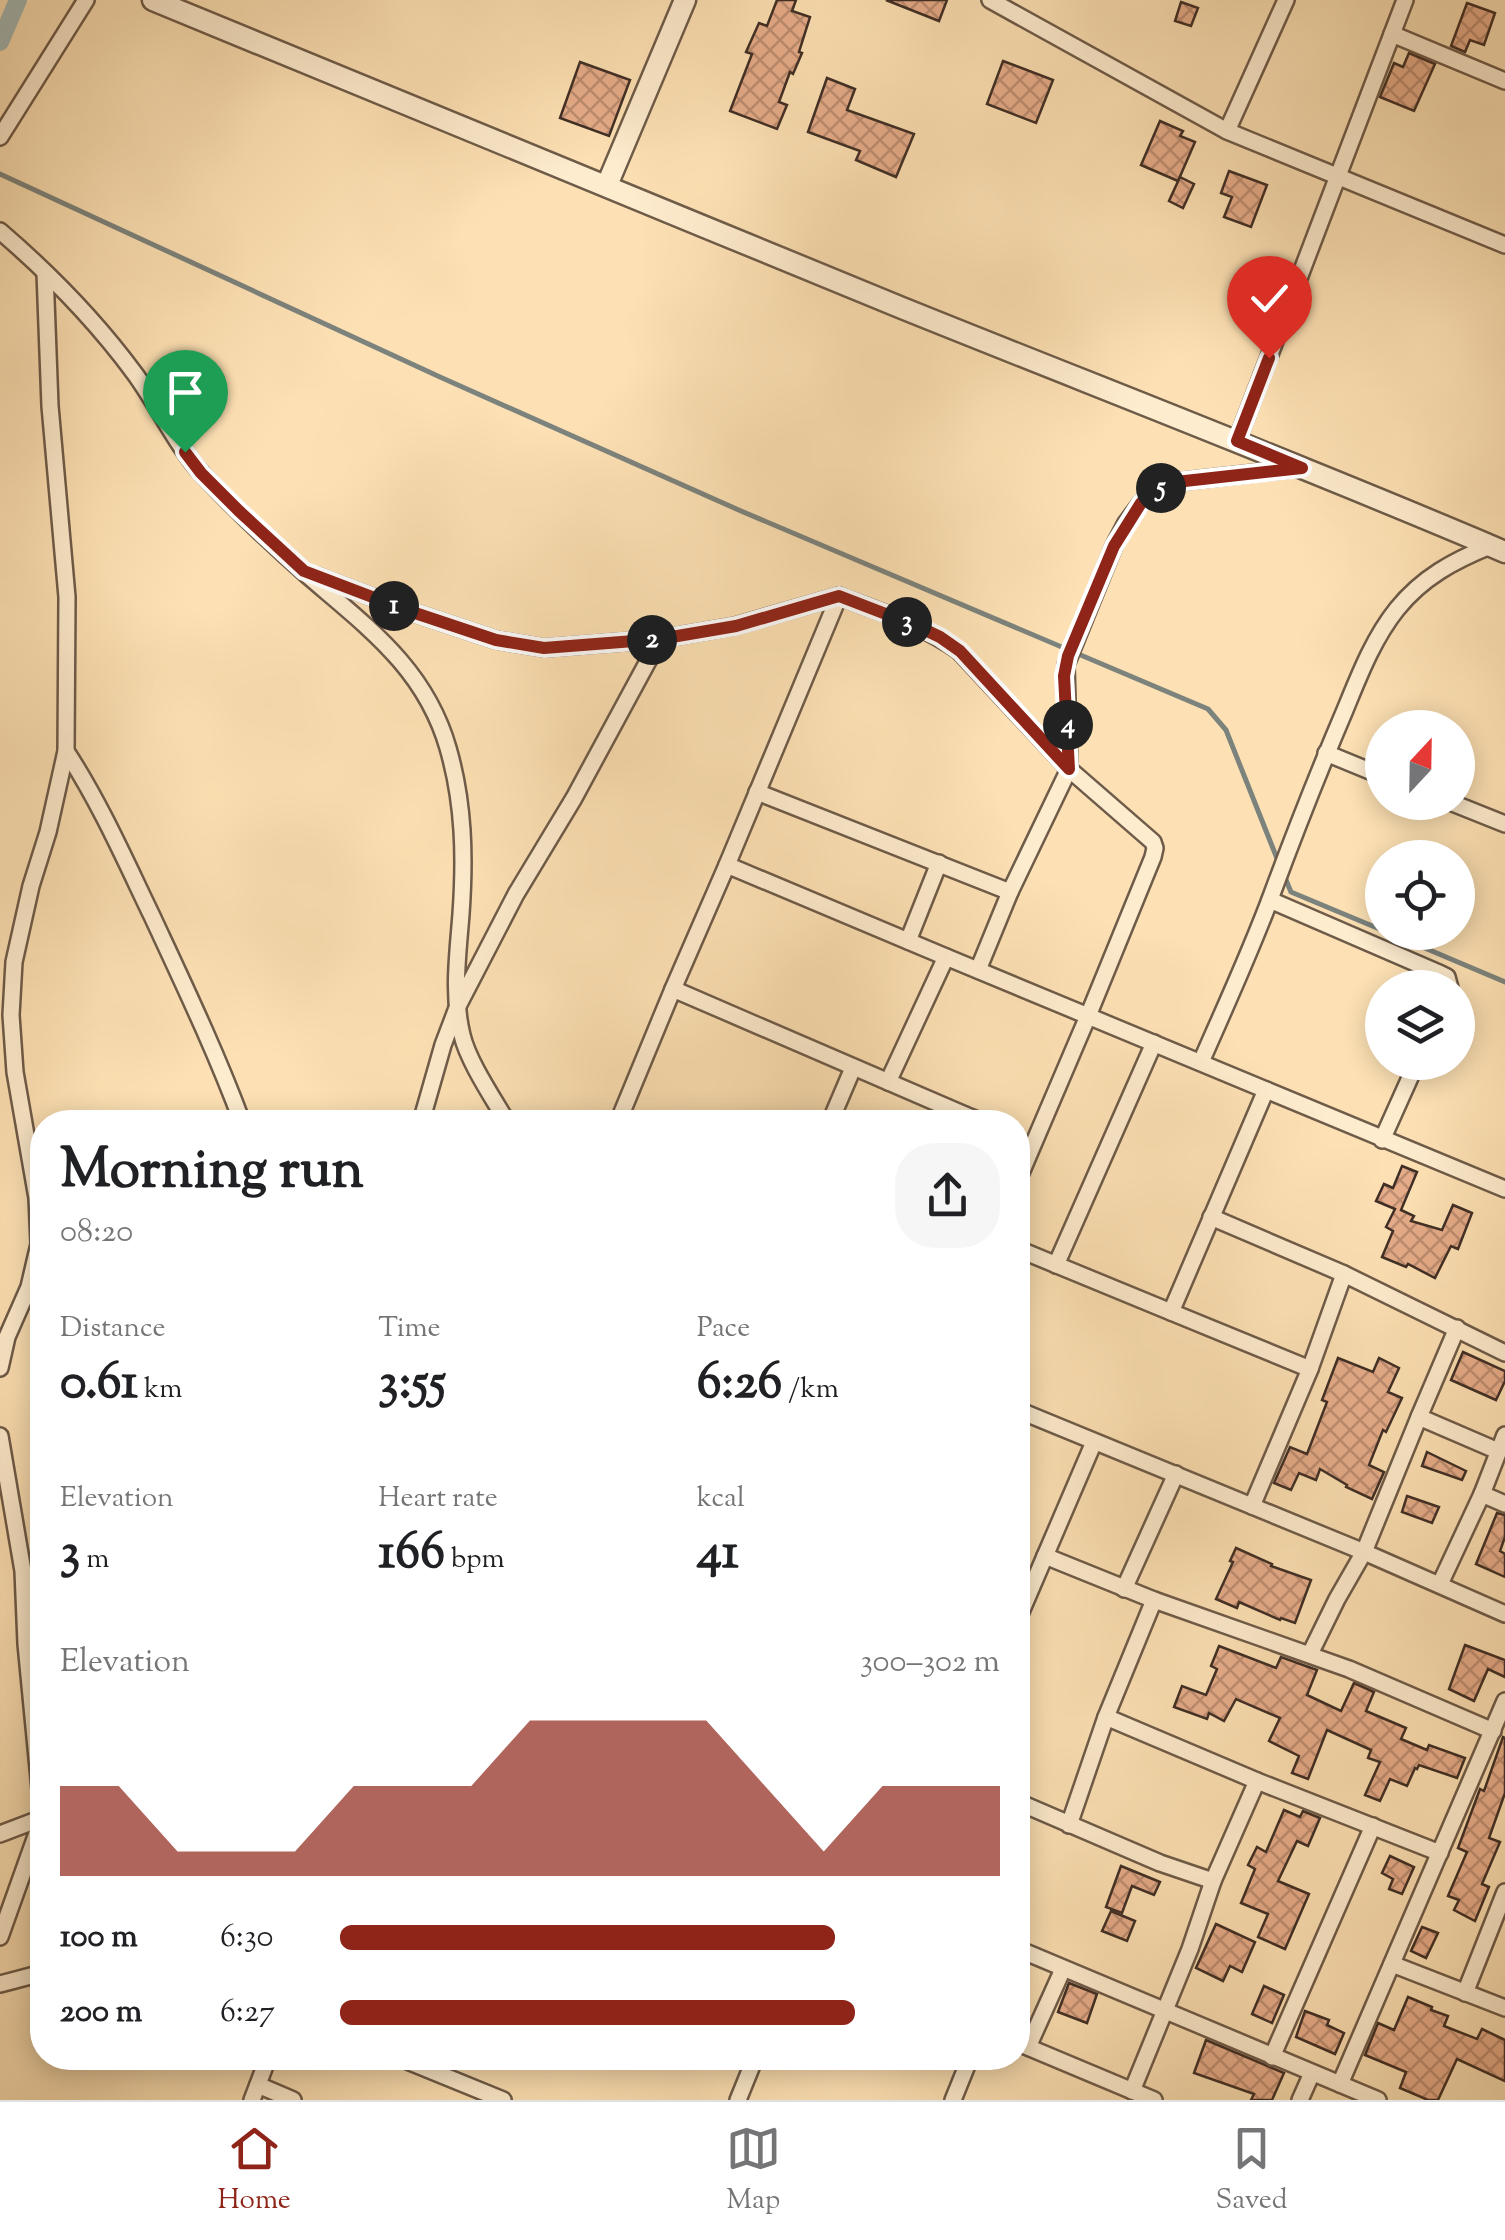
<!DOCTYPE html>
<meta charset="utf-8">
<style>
body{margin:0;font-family:"Sorts Mill Goudy",serif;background:#f6f6f6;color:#202124;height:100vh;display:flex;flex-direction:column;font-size:38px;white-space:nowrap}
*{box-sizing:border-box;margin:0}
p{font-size:32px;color:#757577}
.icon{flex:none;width:55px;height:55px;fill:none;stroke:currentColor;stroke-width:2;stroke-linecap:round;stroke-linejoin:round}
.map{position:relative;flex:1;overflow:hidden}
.details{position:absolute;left:30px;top:1110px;width:1000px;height:960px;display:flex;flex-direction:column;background:#fff;border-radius:40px;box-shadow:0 5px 25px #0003}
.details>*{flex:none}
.needle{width:65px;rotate:22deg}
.buttons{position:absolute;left:1365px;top:710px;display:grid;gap:20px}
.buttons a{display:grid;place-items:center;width:110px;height:110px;border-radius:50%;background:#fff;box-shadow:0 5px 25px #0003;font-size:50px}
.pin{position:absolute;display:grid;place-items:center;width:85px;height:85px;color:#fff;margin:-102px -42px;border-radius:50% 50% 50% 0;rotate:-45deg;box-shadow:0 0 10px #0007}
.pin .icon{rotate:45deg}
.km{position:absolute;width:50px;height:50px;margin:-25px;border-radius:50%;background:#222;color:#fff;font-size:28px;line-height:50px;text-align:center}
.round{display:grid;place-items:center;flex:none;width:105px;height:105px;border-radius:40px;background:#f6f6f6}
.summary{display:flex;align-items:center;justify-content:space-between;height:170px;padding:0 30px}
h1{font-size:55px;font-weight:800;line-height:75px}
.stats{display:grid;grid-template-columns:repeat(3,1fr);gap:15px;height:170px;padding:10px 30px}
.stats div{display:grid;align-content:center}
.stats b{font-size:50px;font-weight:800}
.stats small{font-size:28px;font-weight:400}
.stats p{font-size:28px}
.chart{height:280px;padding:20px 30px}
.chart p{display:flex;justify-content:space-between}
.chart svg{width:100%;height:180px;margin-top:10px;fill:#8f2418;opacity:.7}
ul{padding:0 30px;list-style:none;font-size:32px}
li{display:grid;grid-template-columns:160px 120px 1fr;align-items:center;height:75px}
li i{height:25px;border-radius:12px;background:#8f2418}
.dock{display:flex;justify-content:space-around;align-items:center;height:140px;border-top:2px solid #e0e0e0;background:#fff;font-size:28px;color:#757577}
.dock a{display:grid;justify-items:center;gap:5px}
.dock .active{color:#8f2418}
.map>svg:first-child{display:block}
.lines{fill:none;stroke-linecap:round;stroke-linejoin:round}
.stream{stroke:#7c837d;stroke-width:5}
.canal{stroke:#a4bbb8;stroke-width:18}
.building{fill:url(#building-cross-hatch);stroke:#3f2e25;stroke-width:2.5}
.minor-casing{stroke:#6e5b49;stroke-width:20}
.tertiary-casing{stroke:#6e5b49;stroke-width:25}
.minor{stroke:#feecce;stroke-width:15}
.tertiary{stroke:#feecce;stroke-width:20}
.route-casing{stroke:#fff;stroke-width:20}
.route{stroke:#8f2418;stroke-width:12}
</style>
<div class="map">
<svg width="1505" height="2100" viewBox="0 0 1505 2100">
<defs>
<pattern id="building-cross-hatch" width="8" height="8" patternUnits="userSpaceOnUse" patternTransform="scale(2.5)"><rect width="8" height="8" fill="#e7ad8a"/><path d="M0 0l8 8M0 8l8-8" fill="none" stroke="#bd8d71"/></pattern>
</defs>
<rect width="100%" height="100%" fill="#fde1b4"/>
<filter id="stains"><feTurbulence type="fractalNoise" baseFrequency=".002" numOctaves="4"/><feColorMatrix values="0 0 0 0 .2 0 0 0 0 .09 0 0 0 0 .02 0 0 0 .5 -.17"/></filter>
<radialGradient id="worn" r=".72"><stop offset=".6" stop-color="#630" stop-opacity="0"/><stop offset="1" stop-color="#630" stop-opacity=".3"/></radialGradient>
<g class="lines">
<g class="stream">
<polyline points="0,174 440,377 741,511 1208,709 1226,730 1278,861"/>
<polyline points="1284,875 1291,892 1382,930"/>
<polyline points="1387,932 1505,982"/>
</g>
<polyline class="canal" points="0,42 18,0"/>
</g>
<g class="building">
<polygon points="777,0 796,0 792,11 810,17 799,52 802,53 793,74 790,72 779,102 787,105 777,129 730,111 752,54 746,52 759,23 767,26"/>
<polygon points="886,0 947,0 939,21"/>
<polygon points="1181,2 1198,8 1191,26 1175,21"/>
<polygon points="1467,3 1495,13 1484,45 1470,40 1465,52 1451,46"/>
<polygon points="1409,53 1435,64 1414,111 1380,97 1394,63 1403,67"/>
<polygon points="1003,61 1053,80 1036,123 987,104"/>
<polygon points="580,62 630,80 609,136 560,118"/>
<polygon points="827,78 855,89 847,110 914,134 896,177 856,160 860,151 808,132"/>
<polygon points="1160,121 1183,131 1180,136 1195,142 1178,181 1141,165"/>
<polygon points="1229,171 1267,185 1251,227 1224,217 1232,197 1221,193"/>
<polygon points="1180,177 1194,184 1183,208 1169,201"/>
<polygon points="1402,1166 1417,1172 1401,1210 1414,1216 1411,1221 1442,1230 1453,1205 1472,1213 1458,1249 1451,1246 1435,1278 1408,1264 1406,1267 1382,1257 1393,1231 1386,1227 1395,1209 1376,1201 1384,1184 1393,1188"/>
<polygon points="1463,1352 1505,1371 1505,1381 1496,1400 1451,1380"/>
<polygon points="1338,1358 1373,1372 1379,1358 1399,1368 1388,1392 1402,1398 1386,1432 1383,1430 1369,1465 1384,1472 1372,1499 1346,1487 1347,1485 1320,1469 1316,1480 1299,1473 1291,1490 1274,1483 1290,1447 1307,1454 1327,1402 1322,1400"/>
<polygon points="1427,1452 1466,1471 1462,1480 1422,1466"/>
<polygon points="1407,1496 1439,1507 1432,1523 1402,1512"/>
<polygon points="1497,1513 1505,1515 1505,1537 1500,1551 1505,1554 1505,1577 1476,1564"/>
<polygon points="1236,1548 1272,1564 1271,1566 1311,1580 1295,1623 1281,1618 1280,1620 1239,1602 1237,1608 1216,1599 1233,1562 1230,1561"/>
<polygon points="1465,1645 1505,1660 1505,1677 1488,1669 1474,1701 1449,1689"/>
<polygon points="1219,1646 1276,1668 1281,1657 1317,1670 1307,1695 1341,1711 1354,1683 1374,1692 1366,1711 1406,1728 1401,1739 1427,1750 1429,1745 1465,1758 1457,1778 1419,1765 1417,1769 1415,1768 1407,1786 1390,1779 1380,1801 1365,1795 1380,1762 1368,1758 1371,1750 1327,1730 1308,1779 1292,1773 1299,1756 1269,1741 1280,1718 1236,1699 1224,1721 1209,1713 1207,1719 1174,1707 1182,1686 1206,1695 1217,1669 1211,1666"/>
<polygon points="1503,1737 1505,1738 1505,1793 1489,1838 1500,1842 1482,1884 1489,1887 1475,1921 1454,1910 1459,1900 1448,1896 1467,1852 1458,1848 1480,1789 1484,1791"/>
<polygon points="1284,1810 1300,1817 1303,1811 1320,1818 1308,1846 1297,1841 1278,1881 1309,1894 1285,1949 1258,1937 1268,1914 1241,1903 1255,1869 1248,1865 1257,1847 1266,1852"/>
<polygon points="1390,1856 1414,1867 1402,1894 1389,1889 1393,1879 1382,1873"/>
<polygon points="1121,1866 1160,1882 1154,1895 1132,1886 1122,1913 1106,1907"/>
<polygon points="1111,1911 1135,1921 1127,1941 1102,1931"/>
<polygon points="1216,1924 1255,1942 1242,1972 1230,1966 1223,1981 1196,1968"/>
<polygon points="1422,1927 1438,1933 1426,1958 1411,1951"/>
<polygon points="1069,1983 1097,1994 1087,2023 1058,2012"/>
<polygon points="1264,1986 1284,1995 1272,2023 1252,2014"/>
<polygon points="1408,1997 1432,2007 1431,2010 1448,2016 1444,2026 1477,2039 1482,2029 1505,2040 1505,2081 1457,2059 1438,2100 1428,2100 1400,2088 1406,2072 1365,2055 1378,2023 1394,2030"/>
<polygon points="1305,2011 1329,2020 1327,2025 1344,2033 1335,2054 1296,2037"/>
<polygon points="1206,2040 1284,2073 1272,2100 1251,2100 1254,2094 1194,2073"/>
</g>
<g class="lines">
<g class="minor-casing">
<g id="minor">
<polyline points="990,0 1227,131 1505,245"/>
<polyline points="1392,34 1505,81"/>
<polyline points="1227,131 1286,0"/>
<polyline points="0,137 86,0"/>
<path d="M0 231C50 274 96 321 135 374 159 407 176 445 203 475 236 510 271 543 307 575 367 627 425 668 448 748 464 803 465 857 461 914 458 954 452 994 462 1035 468 1061 493 1098 507 1122"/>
<polyline points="1237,441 1405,0"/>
<polyline points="317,576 409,611 496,640 544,648 660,639 735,626 839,596"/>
<path d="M66 751C100 803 125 860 152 916 184 985 216 1052 242 1122"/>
<polyline points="1326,753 1382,776"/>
<polyline points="757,792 1010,892"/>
<polyline points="1450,802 1505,824"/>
<path d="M727 865 839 596C880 612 923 625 959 651L1069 769 1153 842 1155 848 1153 857 1088 1016 946 957 888 1082"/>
<polyline points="1270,900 1441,974 1447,977 1450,988"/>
<polyline points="908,941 939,863"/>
<polyline points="978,970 1010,892 1069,769 1066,665 1114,546 1126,523 1141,503 1156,490 1176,482 1298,468"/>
<polyline points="673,989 727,865 946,957"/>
<path d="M1201 1062C1225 1007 1251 951 1272 894 1295 832 1319 771 1345 710 1359 676 1373 639 1397 609 1422 578 1453 561 1490 546"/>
<polyline points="1266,1090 1505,1189"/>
<polyline points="421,1122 443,1045 457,1008 516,894 574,798 660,639"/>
<polyline points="618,1122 673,989 965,1115"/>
<polyline points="830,1122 853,1068"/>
<polyline points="962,1122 965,1115 983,1122"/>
<polyline points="1382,1140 1417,1062"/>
<polyline points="1018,1180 1088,1016 1266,1090 1171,1312 1018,1249"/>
<polyline points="1211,1217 1344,1274 1505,1353"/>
<polyline points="1056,1265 1154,1043"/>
<polyline points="1171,1312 1310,1369"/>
<polyline points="0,1368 7,1337 29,1287 39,1244 37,1198 15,1072 11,1015 14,962 31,886 48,832 66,751 67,597 50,406 45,273"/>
<polyline points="1018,1410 1364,1552 1505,1614"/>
<polyline points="1419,1417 1457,1328"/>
<polyline points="1505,1435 1482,1494 1505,1504"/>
<polyline points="0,1436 23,1571 26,1644 42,1810"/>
<polyline points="1252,1506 1310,1369 1344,1274"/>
<polyline points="1045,1556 1154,1600 1349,1669 1493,1731"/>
<polyline points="1440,1584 1482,1494"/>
<polyline points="1124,1589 1176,1474"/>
<polyline points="1018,1619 1094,1442"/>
<polyline points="1310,1654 1337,1599 1364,1552 1419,1417 1498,1451"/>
<polyline points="1257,1781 1440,1853"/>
<polyline points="1018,1802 1160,1863 1213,1881"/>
<polyline points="1069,1825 1106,1717"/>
<polyline points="0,1834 42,1818"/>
<polyline points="0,1937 42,1819"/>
<polyline points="1018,1949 1378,2100"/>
<polyline points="1392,1964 1505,2008"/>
<polyline points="0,1984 42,1973"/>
<polyline points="1465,1993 1505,1892"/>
<polyline points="1018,2043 1154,2100"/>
<polyline points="1028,2047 1063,1969"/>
<polyline points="1272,2057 1373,1826"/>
<polyline points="400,2058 503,2100"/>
<polyline points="1340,2084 1505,1701"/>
<polyline points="258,2085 293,2100"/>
<polyline points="1132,2091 1190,1949 1213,1881 1257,1781 1106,1717 1154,1600"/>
<polyline points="252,2100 268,2058"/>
<polyline points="738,2100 755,2058"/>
<polyline points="953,2100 970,2058"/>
<polyline points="1300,2100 1312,2073"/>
</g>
</g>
<g class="tertiary-casing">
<g id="tertiary">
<path d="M153 0C403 101 652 206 902 308 1103 389 1306 467 1505 552"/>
<polyline points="607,185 685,0"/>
</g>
</g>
<use href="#minor" class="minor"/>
<use href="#tertiary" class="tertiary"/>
</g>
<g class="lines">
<g class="route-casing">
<polyline id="route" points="185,452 201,473 239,511 304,571 409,611 496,640 544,648 660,639 736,626 839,596 917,626 940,637 960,651 1069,769 1064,676 1068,656 1114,546 1141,503 1156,490 1176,482 1302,468 1237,441 1269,358"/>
</g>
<use href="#route" class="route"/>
</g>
<rect width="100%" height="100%" filter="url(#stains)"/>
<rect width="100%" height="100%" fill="url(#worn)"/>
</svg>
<div class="buttons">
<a><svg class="needle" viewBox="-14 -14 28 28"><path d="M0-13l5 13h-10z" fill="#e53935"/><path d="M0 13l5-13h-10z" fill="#757577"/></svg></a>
<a><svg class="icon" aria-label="locate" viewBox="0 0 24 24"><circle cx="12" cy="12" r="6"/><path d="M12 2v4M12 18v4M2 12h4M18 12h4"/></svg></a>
<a><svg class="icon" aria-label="layers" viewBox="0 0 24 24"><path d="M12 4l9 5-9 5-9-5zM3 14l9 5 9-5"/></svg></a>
</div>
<div class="pin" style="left:185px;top:452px;background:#1e9e55"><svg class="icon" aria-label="arrive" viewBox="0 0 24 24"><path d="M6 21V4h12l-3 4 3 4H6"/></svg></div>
<div class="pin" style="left:1269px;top:358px;background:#d93025"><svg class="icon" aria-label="check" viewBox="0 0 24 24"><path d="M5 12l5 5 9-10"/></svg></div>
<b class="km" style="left:394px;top:606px">1</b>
<b class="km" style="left:652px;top:640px">2</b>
<b class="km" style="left:907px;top:622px">3</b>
<b class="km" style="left:1068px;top:725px">4</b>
<b class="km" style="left:1161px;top:488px">5</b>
<section class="details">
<div class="summary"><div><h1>Morning run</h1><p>08:20</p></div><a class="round"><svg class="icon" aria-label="share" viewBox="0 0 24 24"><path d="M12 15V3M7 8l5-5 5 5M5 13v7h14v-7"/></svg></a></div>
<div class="stats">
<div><p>Distance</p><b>0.61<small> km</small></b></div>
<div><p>Time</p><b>3:55</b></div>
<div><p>Pace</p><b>6:26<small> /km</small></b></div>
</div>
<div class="stats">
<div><p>Elevation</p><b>3<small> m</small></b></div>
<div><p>Heart rate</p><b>166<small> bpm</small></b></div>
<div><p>kcal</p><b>41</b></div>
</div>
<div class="chart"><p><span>Elevation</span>300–302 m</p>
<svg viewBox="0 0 160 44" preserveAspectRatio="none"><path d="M0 44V22L10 22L20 38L30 38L40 38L50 22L60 22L70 22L80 6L90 6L100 6L110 6L120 22L130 38L140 22L150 22L160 22V44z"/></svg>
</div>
<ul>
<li><b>100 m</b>6:30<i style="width:75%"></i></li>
<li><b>200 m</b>6:27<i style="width:78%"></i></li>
</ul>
</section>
</div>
<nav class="dock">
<a class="active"><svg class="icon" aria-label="home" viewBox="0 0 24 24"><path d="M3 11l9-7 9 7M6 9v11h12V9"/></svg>Home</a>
<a><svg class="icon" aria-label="map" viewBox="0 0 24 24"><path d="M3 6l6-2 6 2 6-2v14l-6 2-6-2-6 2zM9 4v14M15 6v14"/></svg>Map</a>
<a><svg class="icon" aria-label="saved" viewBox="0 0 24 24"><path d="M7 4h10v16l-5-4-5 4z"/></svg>Saved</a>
</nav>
